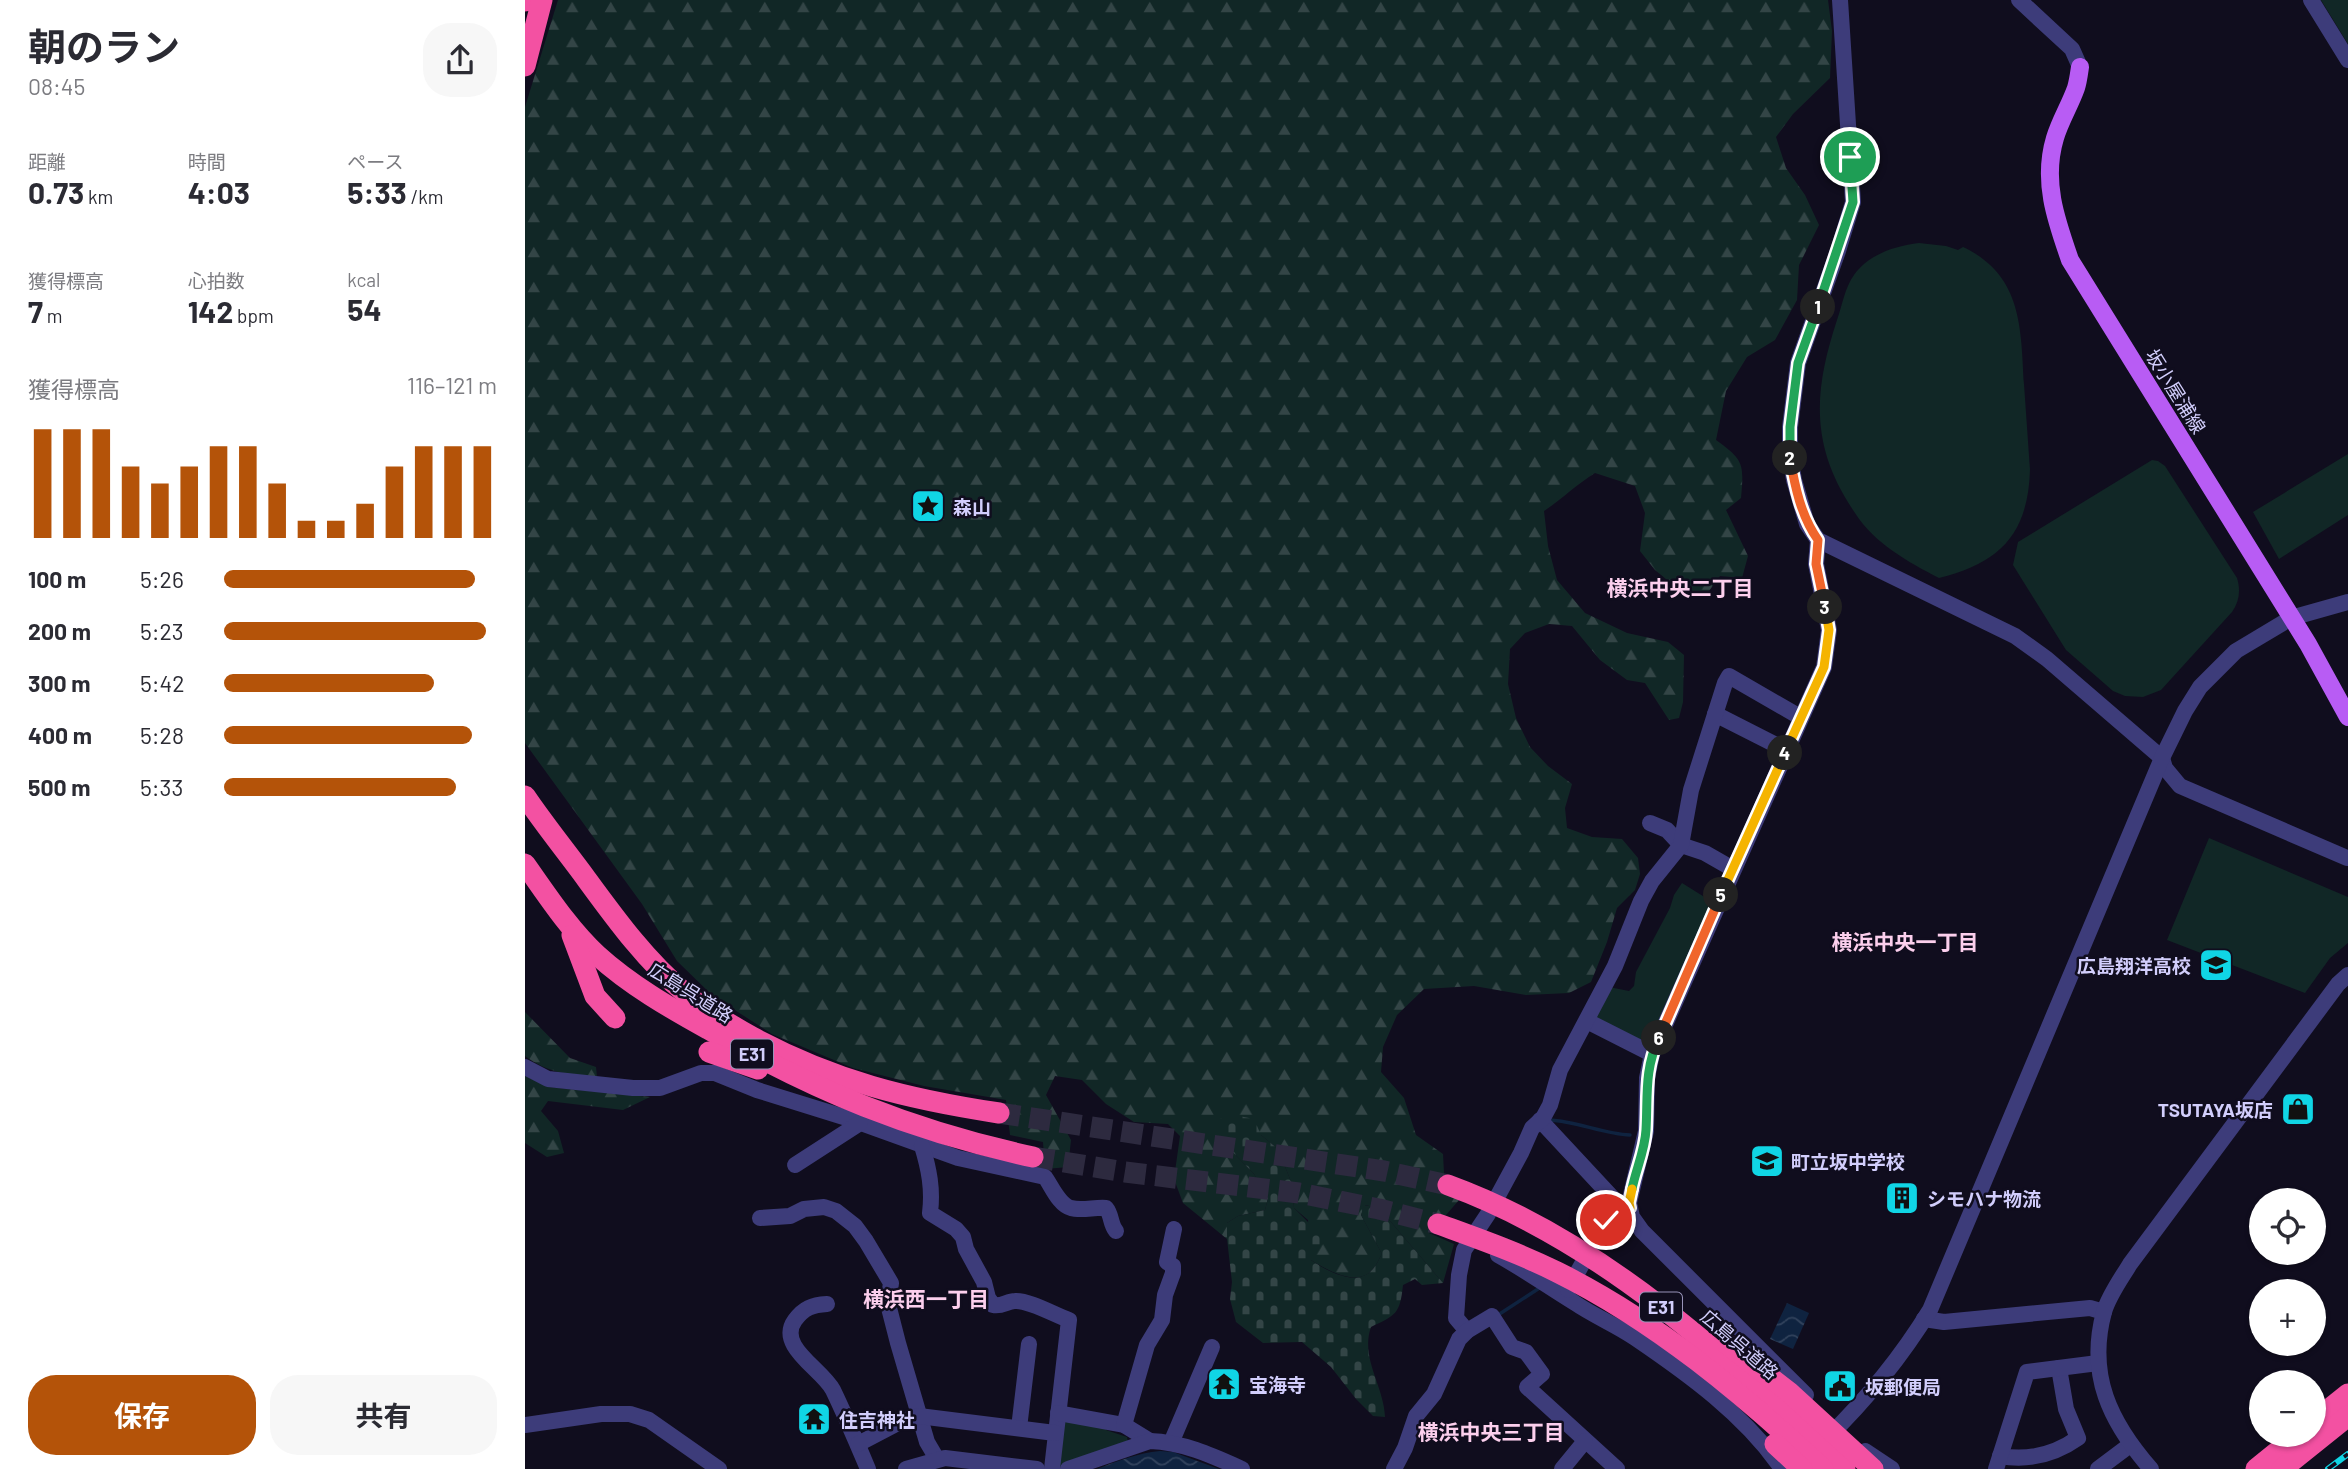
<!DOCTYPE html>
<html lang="ja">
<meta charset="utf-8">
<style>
body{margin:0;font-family:Barlow,"Noto Sans JP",sans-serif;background:#f7f7f7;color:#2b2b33;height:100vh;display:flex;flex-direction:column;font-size:26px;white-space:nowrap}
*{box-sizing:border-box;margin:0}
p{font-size:23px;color:#7c7c81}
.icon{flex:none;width:38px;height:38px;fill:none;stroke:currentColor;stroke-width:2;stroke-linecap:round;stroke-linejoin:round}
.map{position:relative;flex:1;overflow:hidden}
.panel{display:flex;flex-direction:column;background:#fff;width:525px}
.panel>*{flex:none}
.controls{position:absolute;left:1724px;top:1188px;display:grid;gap:14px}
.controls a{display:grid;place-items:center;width:77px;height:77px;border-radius:50%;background:#fff;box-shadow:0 2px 5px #0004;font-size:35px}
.pin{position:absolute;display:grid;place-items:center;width:60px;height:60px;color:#fff;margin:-30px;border:4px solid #fff;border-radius:50%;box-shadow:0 2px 7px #0007}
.km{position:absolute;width:35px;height:35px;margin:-18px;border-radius:50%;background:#222;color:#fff;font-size:19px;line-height:35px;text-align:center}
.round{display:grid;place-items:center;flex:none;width:74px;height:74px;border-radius:28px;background:#f7f7f7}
.summary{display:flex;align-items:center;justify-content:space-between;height:119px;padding:0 28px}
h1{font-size:38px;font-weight:700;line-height:52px}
.stats{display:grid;grid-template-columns:repeat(3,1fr);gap:10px;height:119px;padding:7px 28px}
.stats div{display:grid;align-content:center}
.stats b{font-size:30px;font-weight:700}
.stats small{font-size:19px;font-weight:400}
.stats p{font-size:19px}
.chart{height:196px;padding:14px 28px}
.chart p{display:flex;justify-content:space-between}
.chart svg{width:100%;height:126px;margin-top:7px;stroke:#b45309;stroke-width:6}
.button{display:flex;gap:14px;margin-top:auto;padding:14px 28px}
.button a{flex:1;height:80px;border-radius:28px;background:#b45309;color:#fff;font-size:28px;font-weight:700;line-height:80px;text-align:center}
.button a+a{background:#f7f7f7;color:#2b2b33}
ul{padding:0 28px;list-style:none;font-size:23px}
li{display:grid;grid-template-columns:112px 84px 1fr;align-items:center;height:52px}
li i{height:18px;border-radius:9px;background:#b45309}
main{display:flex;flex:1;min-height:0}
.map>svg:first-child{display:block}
.green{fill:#112726}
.forest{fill:url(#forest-firs)}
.cemetery{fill:url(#cemetery-stones)}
.water{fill:url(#water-waves)}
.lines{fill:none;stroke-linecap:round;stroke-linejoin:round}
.stream{stroke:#0f2340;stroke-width:3.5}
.highway-tunnel{stroke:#2d2a3f;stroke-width:21;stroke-dasharray:21 10;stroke-linecap:butt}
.minor{stroke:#3d3c7a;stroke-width:16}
.major{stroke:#b85cf4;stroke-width:18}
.highway{stroke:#f351a2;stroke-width:21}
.rail-casing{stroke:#10d5e5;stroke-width:6}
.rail{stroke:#100d1e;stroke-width:3.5;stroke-dasharray:10;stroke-linecap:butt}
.highway-bridge{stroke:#f351a2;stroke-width:21}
.split-1-casing{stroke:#fff;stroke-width:14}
.split-2-casing{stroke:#fff;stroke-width:14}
.split-3-casing{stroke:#fff;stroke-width:14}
.split-4-casing{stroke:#fff;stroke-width:14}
.split-5-casing{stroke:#fff;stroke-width:14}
.split-6-casing{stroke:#fff;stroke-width:14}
.split-7-casing{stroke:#fff;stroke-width:14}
.split-8-casing{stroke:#fff;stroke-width:14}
.split-1{stroke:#22a559;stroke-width:9}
.split-2{stroke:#22a559;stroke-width:9}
.split-3{stroke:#f0652b;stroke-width:9}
.split-4{stroke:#f5b400;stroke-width:9}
.split-5{stroke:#f5b400;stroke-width:9}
.split-6{stroke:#f0652b;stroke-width:9}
.split-7{stroke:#22a559;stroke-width:9}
.split-8{stroke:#f5b400;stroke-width:9}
.labels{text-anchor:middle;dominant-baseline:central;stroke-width:5;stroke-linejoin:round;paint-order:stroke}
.shield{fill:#100d1e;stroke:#9894b9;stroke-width:2}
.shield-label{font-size:18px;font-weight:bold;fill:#d2cefc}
.street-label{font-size:19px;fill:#d2cefc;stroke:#100d1e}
.poi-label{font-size:19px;font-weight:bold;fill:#d2cefc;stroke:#100d1e;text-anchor:start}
.neighbourhood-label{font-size:21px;font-weight:bold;fill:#fccfed;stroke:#100d1e}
</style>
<main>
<section class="panel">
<div class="summary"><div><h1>朝のラン</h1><p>08:45</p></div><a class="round"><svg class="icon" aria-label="share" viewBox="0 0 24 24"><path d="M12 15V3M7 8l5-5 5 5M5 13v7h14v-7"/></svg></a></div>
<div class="stats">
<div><p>距離</p><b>0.73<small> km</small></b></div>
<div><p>時間</p><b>4:03</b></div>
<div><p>ペース</p><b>5:33<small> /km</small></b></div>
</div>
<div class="stats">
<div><p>獲得標高</p><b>7<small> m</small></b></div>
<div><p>心拍数</p><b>142<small> bpm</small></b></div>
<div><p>kcal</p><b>54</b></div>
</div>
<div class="chart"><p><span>獲得標高</span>116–121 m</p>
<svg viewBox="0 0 160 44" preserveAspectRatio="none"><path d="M5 44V6M15 44V6M25 44V6M35 44V19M45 44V25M55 44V19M65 44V12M75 44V12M85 44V25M95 44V38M105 44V38M115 44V32M125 44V19M135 44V12M145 44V12M155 44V12"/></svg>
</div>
<ul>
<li><b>100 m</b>5:26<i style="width:92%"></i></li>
<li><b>200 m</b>5:23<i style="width:96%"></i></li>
<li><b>300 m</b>5:42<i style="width:77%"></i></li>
<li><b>400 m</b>5:28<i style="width:91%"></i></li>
<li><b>500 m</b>5:33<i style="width:85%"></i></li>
</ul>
<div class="button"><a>保存</a><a>共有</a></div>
</section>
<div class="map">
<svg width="1823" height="1469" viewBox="0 0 1823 1469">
<defs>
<pattern id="forest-firs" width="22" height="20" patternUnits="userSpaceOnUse" patternTransform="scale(1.75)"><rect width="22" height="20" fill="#112726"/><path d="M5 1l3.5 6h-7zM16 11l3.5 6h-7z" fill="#334546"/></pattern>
<pattern id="cemetery-stones" width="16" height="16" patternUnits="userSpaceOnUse" patternTransform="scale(1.75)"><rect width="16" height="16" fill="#112726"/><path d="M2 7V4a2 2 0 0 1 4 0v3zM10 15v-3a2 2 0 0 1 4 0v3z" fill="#334546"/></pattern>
<pattern id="water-waves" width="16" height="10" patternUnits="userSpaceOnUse" patternTransform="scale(1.75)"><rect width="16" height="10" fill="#0f2340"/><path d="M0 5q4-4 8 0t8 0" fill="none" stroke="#31425c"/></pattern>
</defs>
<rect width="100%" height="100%" fill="#100d1e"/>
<g class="green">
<polygon points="1796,0 1823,0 1823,44"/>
<path d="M1394 243 1421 246 1433 250 1438 247C1497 275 1496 327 1499 384 1501 413 1503 441 1505 470 1503 534 1475 563 1414 578 1383 562 1349 543 1330 513 1285 447 1288 393 1312 320 1317 306 1320 287 1329 275 1344 254 1370 246 1394 243Z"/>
<polygon points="1823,454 1823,515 1754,559 1728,512"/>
<path d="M1627 460 1633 461 1640 466 1712 578C1716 591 1714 602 1707 612L1636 690 1618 697 1600 696 1588 691 1541 650 1488 565 1493 542Z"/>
<polygon points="1684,838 1823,897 1823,943 1805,958 1780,993 1642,940"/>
<polygon points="1157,883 1189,903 1125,1050 1067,1019 1084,987 1104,991 1109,986 1111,972 1145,908 1149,895"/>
<polygon points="534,1417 581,1424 581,1430 602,1437 603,1443 539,1468 529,1467"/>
</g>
<g class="forest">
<path d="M33 0H1303L1307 31 1305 78 1268 114 1251 137 1261 168 1280 195 1294 225 1274 265 1272 300 1250 340 1222 357 1201 391 1191 440C1219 460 1219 464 1216 498L1201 510 1223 556 1217 578 1195 576 1181 595 1158 593 1130 570 1115 551 1120 513 1110 486 1070 473C1052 484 1037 499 1019 511L1023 546 1032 580 1060 613 1102 633 1143 642 1159 655 1158 702 1154 718 1144 720 1120 683 1102 680 1075 660 1047 626 1024 624 1000 633 985 649 983 684 991 718 1005 747 1023 766 1047 784 1040 808 1042 828 1067 837 1097 839 1113 858 1115 874 1110 890 1092 908 1082 942 1066 982 1044 993 1001 995 949 986 899 989 872 1015 858 1047 856 1072 879 1098 891 1135 918 1154 919 1174 915 1188 934 1200 921 1215 906 1216 904 1233 929 1244 918 1283 854 1208 840 1205 836 1215 857 1254C854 1258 852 1265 848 1269 832 1288 802 1270 786 1260L783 1220 769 1208 767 1184 753 1149 736 1135 694 1138 729 1174 743 1198 740 1210 713 1216 702 1223V1239L658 1203 649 1179 655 1136 643 1124 609 1122 581 1104 557 1080 530 1076 521 1095 546 1140 543 1167 520 1169 518 1142 485 1135 481 1100 399 1086 328 1068 247 1034 188 996 152 961 117 904 0 743V107Z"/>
<path d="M0 1012 45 1058 71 1067 72 1077C44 1075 23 1073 0 1056Z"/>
<polygon points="0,1076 23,1087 125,1097 98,1110 23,1101 16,1111 33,1131 39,1153 22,1157 0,1143"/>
</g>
<path class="cemetery" d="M709 1115 729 1119 736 1135 753 1149 767 1184 769 1208 800 1239 786 1260C802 1271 832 1288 848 1269 852 1265 854 1258 857 1254L836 1215 839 1205 854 1208 918 1283 897 1285 890 1279 878 1285C875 1314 871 1315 846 1327 835 1358 859 1386 860 1417L848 1416 831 1399 806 1367 777 1342 738 1343 711 1322 705 1299 707 1282 702 1239V1223L713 1216 740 1210 743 1198 729 1174 694 1138 691 1120Z"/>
<g class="water">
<polygon points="1262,1303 1284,1313 1268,1349 1245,1339"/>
<path d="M635 1451 648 1452 694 1469H572C593 1461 613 1453 635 1451Z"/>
</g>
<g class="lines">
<g class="stream">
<path d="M1024 1120C1052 1121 1078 1134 1105 1135"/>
<polyline points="973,1315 1016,1287"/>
</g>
<g class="highway-tunnel">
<polyline points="474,1113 859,1171 923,1185"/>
<polyline points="508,1157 600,1172 774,1193 854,1209 913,1224"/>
</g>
<g class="minor">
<polyline points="1315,0 1328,202 1313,251 1273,363 1265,427 1265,456 1269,480 1282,524 1293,540 1490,636 1522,659 1637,758 1640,768 1655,786 1822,858"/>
<polyline points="1494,0 1547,49 1555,67"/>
<polyline points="1786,0 1823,60"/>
<polyline points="1190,714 1261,750"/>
<polyline points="1125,823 1142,830 1156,845 1180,853 1208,869"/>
<polyline points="1062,1021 1127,1054"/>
<path d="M0 1067 23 1079 108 1088H135L176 1073H190L232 1090 322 1118 433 1158 520 1177C527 1187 534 1205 546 1208 556 1211 570 1207 581 1208 587 1215 585 1224 591 1231"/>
<polyline points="1015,1120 1096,1207 1105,1208"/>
<path d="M397 1146C404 1169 408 1189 405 1213L431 1229 438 1237 441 1249 459 1282 463 1298 468 1305C477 1307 482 1301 490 1301 504 1300 530 1315 544 1320L527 1469"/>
<polyline points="270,1165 335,1123"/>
<polyline points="235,1218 265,1216 279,1209 299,1207 311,1211 330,1226 341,1241 366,1283 363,1304 373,1343 402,1442 412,1459"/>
<path d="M973 1255C1000 1270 1024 1287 1050 1303 1069 1316 1091 1325 1110 1338 1163 1374 1220 1415 1257 1469"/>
<polyline points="1043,1290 1081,1220 1096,1207"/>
<path d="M302 1304C287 1305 279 1308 270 1320 251 1346 297 1369 308 1390 320 1415 332 1443 343 1469"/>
<polyline points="1399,1319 1419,1322 1565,1308 1579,1312"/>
<polyline points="942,1331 931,1318 934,1275 939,1250 963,1214 996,1153 1007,1128 1018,1118 1025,1105 1035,1070 1090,966 1116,901 1127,881 1156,845 1166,790 1200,683 1204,676 1275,717"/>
<polyline points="1281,1395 1117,1231 1107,1217 1104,1203 1121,1131 1122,1078 1127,1054 1299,667 1304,630 1291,564 1293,540"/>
<polyline points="533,1413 599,1425 625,1441"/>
<polyline points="0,1425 76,1414 105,1414 124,1420 194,1469"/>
<polyline points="599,1425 622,1345 637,1320 640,1295 648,1273 648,1266 642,1262 649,1229"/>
<polyline points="494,1428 504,1344"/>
<path d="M1301 1439C1343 1398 1375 1359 1405 1310L1637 758 1660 711 1675 687 1711 651 1766 618 1823 602"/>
<polyline points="646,1443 687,1347"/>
<polyline points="333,1444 375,1422 394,1416 530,1433"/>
<polyline points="1340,1451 1367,1469"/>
<path d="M1475 1456C1504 1461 1529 1455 1553 1438L1541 1409 1534 1368"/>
<polyline points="381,1469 420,1458 512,1469"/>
<path d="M543 1469 625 1441C658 1442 688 1456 717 1469"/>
<polyline points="869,1469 880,1448 891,1416 909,1394 934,1339 942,1331 967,1316 987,1347 1001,1352 1017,1374 1002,1387 1092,1469"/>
<polyline points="1037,1469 1060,1441"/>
<polyline points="1471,1469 1502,1372 1573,1363"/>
<polyline points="1573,1469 1605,1445"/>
<path d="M1626 1469C1585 1422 1562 1375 1579 1312 1584 1295 1596 1279 1605 1264L1813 984 1823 975"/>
</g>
<path class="major" d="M1555 67C1554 74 1553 82 1551 88 1545 105 1535 121 1530 138 1517 181 1531 220 1545 260L1783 644 1823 717"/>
<g class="highway">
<polyline points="0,1 0,0"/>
<polyline points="0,66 17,0"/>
<path d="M0 796C19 824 40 850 60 877 90 918 121 961 160 993 180 1010 204 1024 227 1037 309 1081 382 1099 474 1113"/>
<path d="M0 864C22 895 44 929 72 955 105 985 145 1008 183 1029 289 1091 388 1131 508 1157"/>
<polyline points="47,935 70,996 90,1018"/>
<polyline points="184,1052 233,1069"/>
<polyline points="1788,1422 1823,1394"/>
<polyline points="1731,1469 1773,1435"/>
<polyline points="1757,1469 1823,1416"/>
</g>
<g class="rail-casing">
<polyline id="rail" points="1803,1469 1823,1454"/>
</g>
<use href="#rail" class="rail"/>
<g class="highway-bridge">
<path d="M923 1185C1079 1242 1202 1358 1320 1469"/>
<path d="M913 1224C954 1239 994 1253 1032 1272 1131 1321 1218 1394 1298 1469"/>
<polyline points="1203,1345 1264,1392 1348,1469"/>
<polyline points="1250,1444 1277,1469"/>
</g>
</g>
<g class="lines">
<g class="split-1-casing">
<polyline id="split-1" points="1293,307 1328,202 1325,157"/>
</g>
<g class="split-2-casing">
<polyline id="split-2" points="1265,458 1265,427 1273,363 1293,307"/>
</g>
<g class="split-3-casing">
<path id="split-3" d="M1265 458C1270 487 1276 516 1293 540L1291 564 1300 607"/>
</g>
<g class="split-4-casing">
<polyline id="split-4" points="1260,753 1299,667 1304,630 1300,607"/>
</g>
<g class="split-5-casing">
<polyline id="split-5" points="1196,895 1260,753"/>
</g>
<g class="split-6-casing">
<polyline id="split-6" points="1134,1038 1196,895"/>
</g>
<g class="split-7-casing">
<path id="split-7" d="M1107 1189C1111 1169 1120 1150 1121 1130 1123 1096 1119 1070 1134 1038"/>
</g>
<g class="split-8-casing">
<polyline id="split-8" points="1081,1220 1096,1207 1105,1208 1104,1203 1107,1189"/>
</g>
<use href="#split-1" class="split-1"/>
<use href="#split-2" class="split-2"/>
<use href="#split-3" class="split-3"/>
<use href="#split-4" class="split-4"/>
<use href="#split-5" class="split-5"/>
<use href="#split-6" class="split-6"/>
<use href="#split-7" class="split-7"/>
<use href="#split-8" class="split-8"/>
</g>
<defs>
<g id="sight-square" transform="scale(1.75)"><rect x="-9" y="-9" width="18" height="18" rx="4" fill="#10d5e5" stroke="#100d1e"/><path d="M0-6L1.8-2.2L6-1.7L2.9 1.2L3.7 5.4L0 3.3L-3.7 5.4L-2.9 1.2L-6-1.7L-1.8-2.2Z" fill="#111"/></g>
<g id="school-square" transform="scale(1.75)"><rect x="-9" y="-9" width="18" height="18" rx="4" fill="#10d5e5" stroke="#100d1e"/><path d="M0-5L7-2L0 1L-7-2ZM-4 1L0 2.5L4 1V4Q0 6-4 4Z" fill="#111"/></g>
<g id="shop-square" transform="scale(1.75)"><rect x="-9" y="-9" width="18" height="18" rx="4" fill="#10d5e5" stroke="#100d1e"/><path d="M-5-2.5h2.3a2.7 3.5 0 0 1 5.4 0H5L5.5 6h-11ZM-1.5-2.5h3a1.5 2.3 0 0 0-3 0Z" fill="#111"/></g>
<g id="building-square" transform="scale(1.75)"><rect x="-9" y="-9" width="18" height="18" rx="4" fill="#10d5e5" stroke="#100d1e"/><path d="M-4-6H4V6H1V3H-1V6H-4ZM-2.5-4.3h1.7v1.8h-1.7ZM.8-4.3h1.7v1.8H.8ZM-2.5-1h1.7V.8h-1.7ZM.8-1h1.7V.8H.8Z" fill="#111"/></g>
<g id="temple-square" transform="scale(1.75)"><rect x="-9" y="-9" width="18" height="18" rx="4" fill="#10d5e5" stroke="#100d1e"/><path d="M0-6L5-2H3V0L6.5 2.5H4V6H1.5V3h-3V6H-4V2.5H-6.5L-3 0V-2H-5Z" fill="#111"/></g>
<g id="civic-square" transform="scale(1.75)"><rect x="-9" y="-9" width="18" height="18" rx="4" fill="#10d5e5" stroke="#100d1e"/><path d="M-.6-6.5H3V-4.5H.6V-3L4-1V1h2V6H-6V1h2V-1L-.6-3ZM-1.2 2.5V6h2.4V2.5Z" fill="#111"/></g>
</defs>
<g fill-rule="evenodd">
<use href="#sight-square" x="403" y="506"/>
<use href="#school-square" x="1691" y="965"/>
<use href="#shop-square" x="1773" y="1109"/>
<use href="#school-square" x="1242" y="1161"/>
<use href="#building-square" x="1377" y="1198"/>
<use href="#temple-square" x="699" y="1384"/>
<use href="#civic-square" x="1315" y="1386"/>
<use href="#temple-square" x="289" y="1419"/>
</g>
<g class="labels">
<g class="shield">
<rect x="206" y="1039.5" width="42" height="29" rx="5"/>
<rect x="1115" y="1292.5" width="42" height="29" rx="5"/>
</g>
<g class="shield-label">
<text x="227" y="1054">E31</text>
<text x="1136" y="1307">E31</text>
</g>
<g class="street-label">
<text transform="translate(1651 391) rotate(58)">坂小屋浦線</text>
<text transform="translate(166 992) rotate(32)">広島呉道路</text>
<text transform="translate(1215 1344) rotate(41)">広島呉道路</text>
</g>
<g class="poi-label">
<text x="428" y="506">森山</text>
<text x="1666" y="965" text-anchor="end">広島翔洋高校</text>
<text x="1748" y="1109" text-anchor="end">TSUTAYA坂店</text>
<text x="1266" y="1161">町立坂中学校</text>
<text x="1402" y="1198">シモハナ物流</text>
<text x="724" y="1384">宝海寺</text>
<text x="1340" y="1386">坂郵便局</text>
<text x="314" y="1419">住吉神社</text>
</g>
<g class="neighbourhood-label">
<text x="1155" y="587">横浜中央二丁目</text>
<text x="1380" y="941">横浜中央一丁目</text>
<text x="401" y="1298">横浜西一丁目</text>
<text x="966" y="1431">横浜中央三丁目</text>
</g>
</g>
</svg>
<div class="controls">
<a><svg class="icon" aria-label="locate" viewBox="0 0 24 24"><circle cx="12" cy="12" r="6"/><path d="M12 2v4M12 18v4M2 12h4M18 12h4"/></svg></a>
<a>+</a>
<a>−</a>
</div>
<div class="pin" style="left:1325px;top:157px;background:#1e9e55"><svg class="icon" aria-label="arrive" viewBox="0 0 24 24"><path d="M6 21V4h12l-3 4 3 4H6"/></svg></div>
<div class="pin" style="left:1081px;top:1220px;background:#d93025"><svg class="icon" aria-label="check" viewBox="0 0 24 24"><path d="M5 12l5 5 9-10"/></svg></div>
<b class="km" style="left:1293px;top:307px">1</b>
<b class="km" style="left:1265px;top:458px">2</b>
<b class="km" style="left:1300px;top:607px">3</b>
<b class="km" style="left:1260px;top:753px">4</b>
<b class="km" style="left:1196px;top:895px">5</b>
<b class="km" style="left:1134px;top:1038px">6</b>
</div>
</main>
